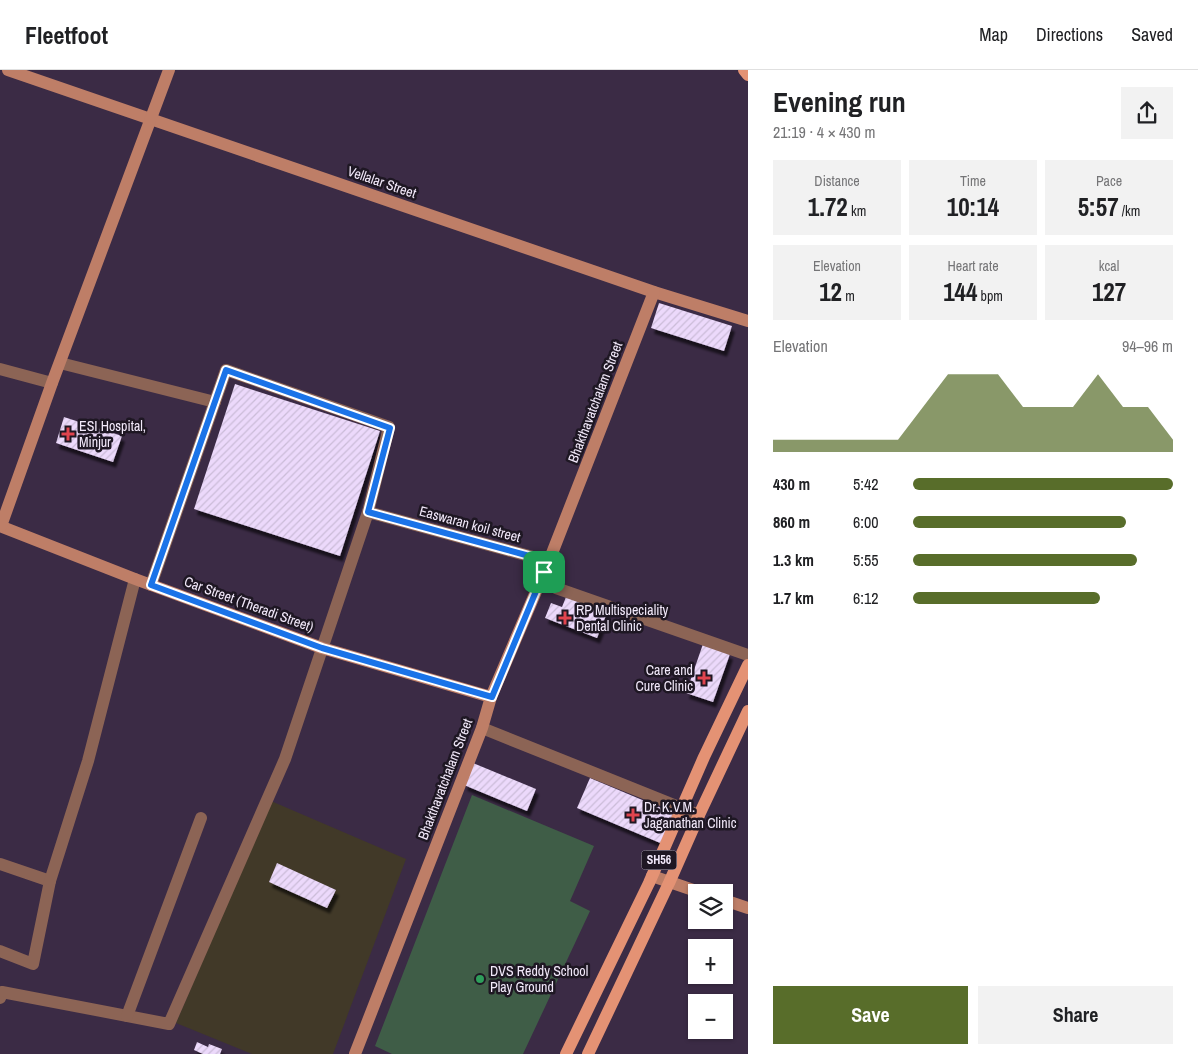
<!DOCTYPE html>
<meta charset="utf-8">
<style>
body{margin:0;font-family:"Archivo Narrow",sans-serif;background:#f2f2f2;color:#202124;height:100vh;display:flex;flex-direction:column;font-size:19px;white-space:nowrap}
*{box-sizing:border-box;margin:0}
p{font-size:16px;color:#757577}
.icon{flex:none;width:28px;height:28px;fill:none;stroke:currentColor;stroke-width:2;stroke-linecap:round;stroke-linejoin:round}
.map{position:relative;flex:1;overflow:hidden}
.drawer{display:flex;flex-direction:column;background:#fff;width:450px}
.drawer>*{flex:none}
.controls{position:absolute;left:688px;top:814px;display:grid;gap:10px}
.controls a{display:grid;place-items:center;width:45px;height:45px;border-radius:0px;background:#fff;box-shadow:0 1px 4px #0004;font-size:25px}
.pin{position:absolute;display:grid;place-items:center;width:42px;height:42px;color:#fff;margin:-21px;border-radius:10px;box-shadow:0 2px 8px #0006}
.round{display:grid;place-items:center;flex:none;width:52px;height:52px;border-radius:0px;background:#f2f2f2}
.headline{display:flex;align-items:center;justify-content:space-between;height:85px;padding:0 25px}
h1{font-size:28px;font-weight:700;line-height:38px}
.figures{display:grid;grid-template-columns:repeat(3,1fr);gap:8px;height:85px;padding:5px 25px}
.figures div{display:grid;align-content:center;border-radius:0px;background:#f2f2f2;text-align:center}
.figures b{font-size:25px;font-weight:700}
.figures small{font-size:14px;font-weight:400}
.figures p{font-size:14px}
.chart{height:140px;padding:10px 25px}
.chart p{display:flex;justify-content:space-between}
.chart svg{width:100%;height:90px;margin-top:5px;fill:#586d2a;opacity:.7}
.action{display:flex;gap:10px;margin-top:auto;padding:10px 25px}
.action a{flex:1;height:58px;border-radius:0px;background:#586d2a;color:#fff;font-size:20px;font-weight:700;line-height:58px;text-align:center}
.action a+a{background:#f2f2f2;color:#202124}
ul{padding:0 25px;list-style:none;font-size:16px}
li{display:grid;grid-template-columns:80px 60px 1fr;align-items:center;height:38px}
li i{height:12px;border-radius:6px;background:#586d2a}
header{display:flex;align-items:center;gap:30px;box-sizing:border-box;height:70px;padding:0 25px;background:#fff;border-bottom:1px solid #e0e0e0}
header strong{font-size:24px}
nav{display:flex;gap:28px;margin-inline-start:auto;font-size:18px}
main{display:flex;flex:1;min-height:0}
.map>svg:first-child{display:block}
.education{fill:#413928}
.garden{fill:#3f5d47}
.building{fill:url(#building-hatch);filter:url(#shadow)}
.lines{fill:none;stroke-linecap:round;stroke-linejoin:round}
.street{stroke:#8c6455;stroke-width:12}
.secondary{stroke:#be7e67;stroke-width:12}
.primary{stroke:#e49274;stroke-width:12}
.route-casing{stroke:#fff;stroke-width:10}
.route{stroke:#1a73e8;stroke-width:6}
.health-dot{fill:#e0444e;stroke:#1e1723;stroke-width:2}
.leisure-dot{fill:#2e9e5b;stroke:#1e1723;stroke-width:2}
.labels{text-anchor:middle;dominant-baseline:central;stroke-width:5;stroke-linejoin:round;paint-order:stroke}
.shield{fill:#1e1723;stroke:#b2aaba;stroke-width:1}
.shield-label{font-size:12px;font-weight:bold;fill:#f2e9fa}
.street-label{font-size:14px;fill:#f2e9fa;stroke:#1e1723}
.poi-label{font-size:14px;fill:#f2e9fa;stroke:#1e1723;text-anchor:start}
</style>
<header>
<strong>Fleetfoot</strong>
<nav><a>Map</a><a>Directions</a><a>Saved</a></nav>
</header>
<main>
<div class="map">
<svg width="748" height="984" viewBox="0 0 748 984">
<defs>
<pattern id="building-hatch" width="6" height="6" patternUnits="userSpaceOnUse" patternTransform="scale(1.25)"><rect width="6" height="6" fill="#ecd9fb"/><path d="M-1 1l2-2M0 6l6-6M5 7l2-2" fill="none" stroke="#cbbcd8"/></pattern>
<filter id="shadow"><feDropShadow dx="3" dy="5.5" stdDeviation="1" flood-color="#0009"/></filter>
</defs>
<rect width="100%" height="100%" fill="#3b2b45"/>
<polygon class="education" points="271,731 406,789 333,984 252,984 176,953"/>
<polygon class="garden" points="472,725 594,776 570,831 590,841 523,984 392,984 375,976"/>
<g class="building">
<polygon points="659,233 732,256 724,281 651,258"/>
<polygon points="235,314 380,361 340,486 194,439"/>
<polygon points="64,347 122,366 113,392 56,373"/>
<polygon points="566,527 607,543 597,568 545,548 551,533 562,537"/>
<polygon points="703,574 730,584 713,632 686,623"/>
<polygon points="473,693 536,719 527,741 464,715"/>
<polygon points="590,708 678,745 665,775 577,738"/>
<polygon points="277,793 336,820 327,838 269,812"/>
<polygon points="197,972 208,977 209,974 222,979 220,984 203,984 194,980"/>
</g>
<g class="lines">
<g class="street">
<polyline points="60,293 215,332"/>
<polyline points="0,299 52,313"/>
<polyline points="368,442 533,487 556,518 748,585"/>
<polyline points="482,658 699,745"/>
<polyline points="0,794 50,811"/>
<polyline points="0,881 33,894 50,811 88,691 135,509"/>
<polyline points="0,928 2,922 169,954 285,689 368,442 389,357 226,300 151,515"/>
<polyline points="127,946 201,748"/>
</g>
<g class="secondary">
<polyline points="8,0 654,222 748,251"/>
<polyline points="0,456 135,509 322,578 491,627"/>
<polyline points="1,456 52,313 169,0"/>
<polyline points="652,806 699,822"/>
<polyline points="724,830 748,838"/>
<polyline points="355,984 482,658 491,627 549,491 654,222"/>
</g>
<g class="primary">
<polyline points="744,0 748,5"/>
<polyline points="566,984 649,813 704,687 748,595"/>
<polyline points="588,984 669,813 699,745 748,641"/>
</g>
</g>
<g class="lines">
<g class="route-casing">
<polygon id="route" points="226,300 390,358 368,442 533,487 544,502 492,627 322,578 151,515"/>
</g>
<use href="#route" class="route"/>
</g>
<g class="health-dot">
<path d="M65.5 356.5h5v5h5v5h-5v5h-5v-5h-5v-5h5z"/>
<path d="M562.5 540.5h5v5h5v5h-5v5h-5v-5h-5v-5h5z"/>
<path d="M701.5 600.5h5v5h5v5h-5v5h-5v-5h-5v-5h5z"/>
<path d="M630.5 737.5h5v5h5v5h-5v5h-5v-5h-5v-5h5z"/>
</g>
<circle class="leisure-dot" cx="480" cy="909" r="5"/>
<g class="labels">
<rect class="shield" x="641.5" y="780.5" width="35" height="19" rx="4"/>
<g class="shield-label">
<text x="659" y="790">SH56</text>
</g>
<g class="street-label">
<text transform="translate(382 112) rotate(19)">Vellalar Street</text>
<text transform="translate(595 332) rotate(-69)">Bhakthavatchalam Street</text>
<text transform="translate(470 454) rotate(15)">Easwaran koil street</text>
<text transform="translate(249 534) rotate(20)">Car Street (Theradi Street)</text>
<text transform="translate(445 709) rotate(-69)">Bhakthavatchalam Street</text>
</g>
<g class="poi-label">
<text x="79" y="356">ESI Hospital,<tspan x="79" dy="16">Minjur</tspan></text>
<text x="576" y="540">RP Multispeciality<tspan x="576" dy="16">Dental Clinic</tspan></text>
<text x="693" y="600" text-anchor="end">Care and<tspan x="693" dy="16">Cure Clinic</tspan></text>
<text x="644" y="737">Dr. K.V.M.<tspan x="644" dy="16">Jaganathan Clinic</tspan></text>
<text x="490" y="901">DVS Reddy School<tspan x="490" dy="16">Play Ground</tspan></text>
</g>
</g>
</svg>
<div class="controls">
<a><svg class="icon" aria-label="layers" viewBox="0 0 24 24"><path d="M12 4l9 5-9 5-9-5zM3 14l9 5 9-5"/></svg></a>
<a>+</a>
<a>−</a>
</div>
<div class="pin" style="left:544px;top:502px;background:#1e9e55"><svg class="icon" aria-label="arrive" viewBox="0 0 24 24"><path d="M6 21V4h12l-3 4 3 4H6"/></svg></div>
</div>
<section class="drawer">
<div class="headline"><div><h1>Evening run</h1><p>21:19 · 4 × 430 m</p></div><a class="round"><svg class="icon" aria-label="share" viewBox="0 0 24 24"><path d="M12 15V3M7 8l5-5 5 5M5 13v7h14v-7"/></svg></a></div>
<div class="figures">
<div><p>Distance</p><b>1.72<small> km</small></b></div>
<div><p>Time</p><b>10:14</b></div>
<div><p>Pace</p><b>5:57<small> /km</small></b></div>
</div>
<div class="figures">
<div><p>Elevation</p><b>12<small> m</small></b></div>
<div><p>Heart rate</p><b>144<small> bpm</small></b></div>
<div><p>kcal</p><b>127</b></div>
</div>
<div class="chart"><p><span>Elevation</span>94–96 m</p>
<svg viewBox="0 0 160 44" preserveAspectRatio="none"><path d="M0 44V38L10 38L20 38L30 38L40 38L50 38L60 22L70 6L80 6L90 6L100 22L110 22L120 22L130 6L140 22L150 22L160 38V44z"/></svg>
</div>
<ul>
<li><b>430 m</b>5:42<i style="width:100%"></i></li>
<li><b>860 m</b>6:00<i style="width:82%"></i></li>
<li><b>1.3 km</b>5:55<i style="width:86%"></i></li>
<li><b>1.7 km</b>6:12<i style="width:72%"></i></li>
</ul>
<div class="action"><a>Save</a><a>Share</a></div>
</section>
</main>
